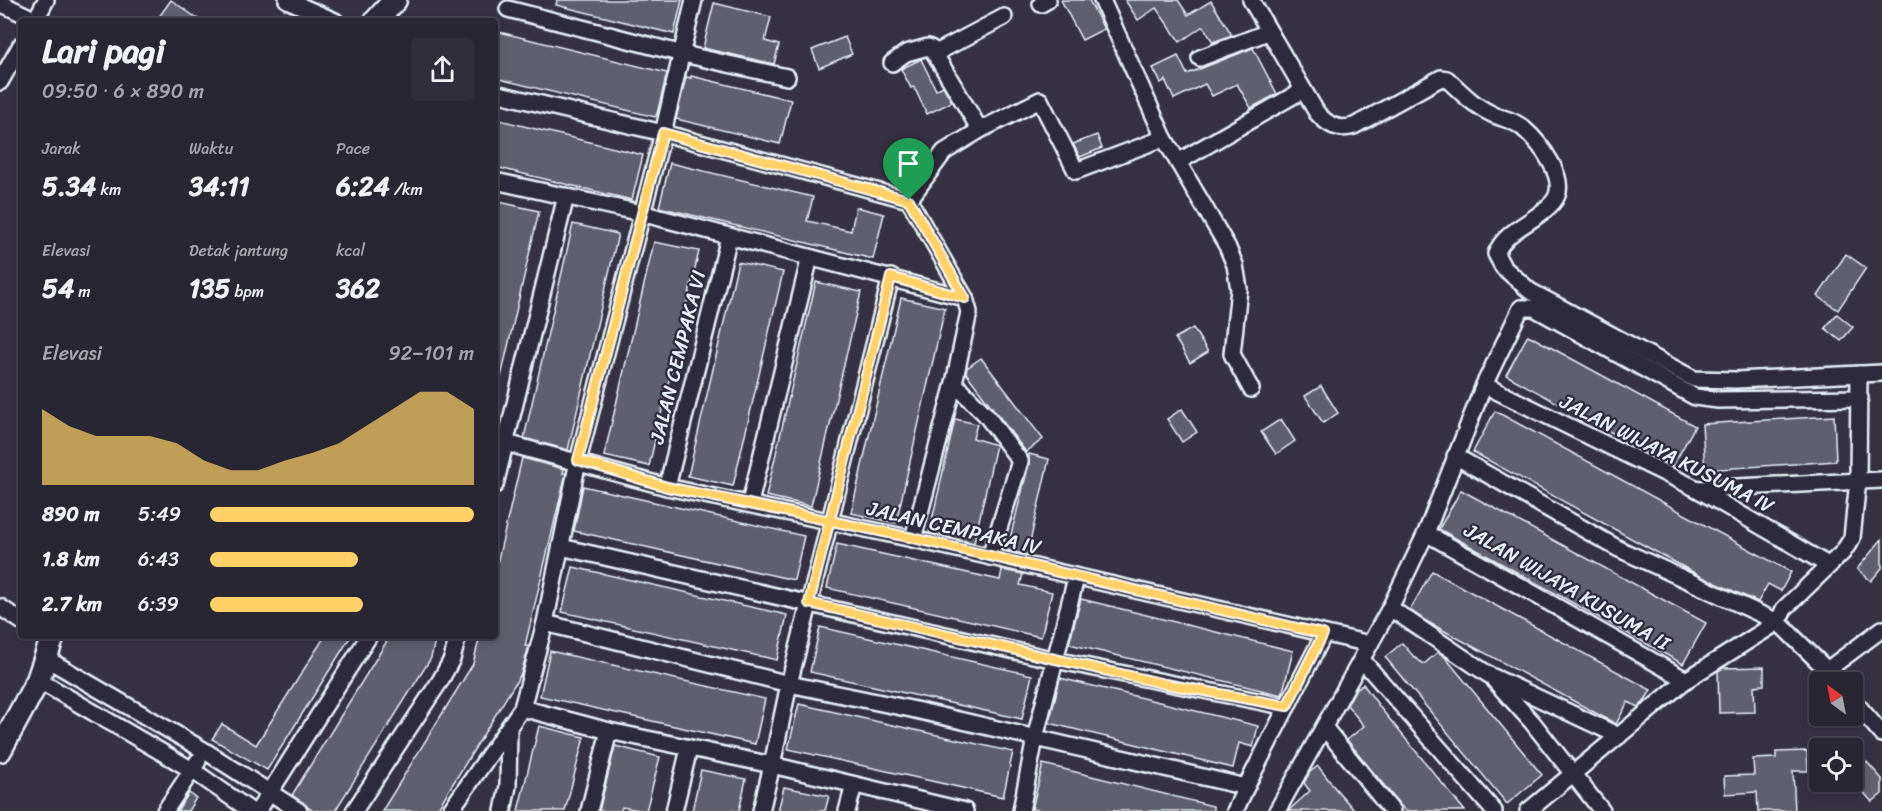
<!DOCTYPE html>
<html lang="id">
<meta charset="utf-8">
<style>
body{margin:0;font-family:Sriracha,sans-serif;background:#302e3b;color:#f1f3f6;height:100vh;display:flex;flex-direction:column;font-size:22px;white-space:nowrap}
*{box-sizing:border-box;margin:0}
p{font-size:20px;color:#a5a5ac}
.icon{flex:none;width:33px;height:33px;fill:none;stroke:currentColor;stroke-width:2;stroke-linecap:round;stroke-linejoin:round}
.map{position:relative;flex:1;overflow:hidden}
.drawer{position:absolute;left:18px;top:18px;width:480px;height:621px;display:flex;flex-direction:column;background:#282633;border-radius:6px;box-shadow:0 3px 9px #0003,0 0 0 2px #44434e}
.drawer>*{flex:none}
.needle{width:39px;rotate:328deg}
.fabs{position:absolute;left:1809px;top:672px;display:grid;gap:12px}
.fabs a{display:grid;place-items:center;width:54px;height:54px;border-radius:6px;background:#282633;box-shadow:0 3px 9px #0003,0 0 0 2px #44434e;font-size:30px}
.pin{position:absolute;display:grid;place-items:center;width:51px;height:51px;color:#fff;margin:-62px -26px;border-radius:50% 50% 50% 0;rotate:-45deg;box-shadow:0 0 6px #0007}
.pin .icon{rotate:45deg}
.round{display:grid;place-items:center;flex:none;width:63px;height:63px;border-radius:6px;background:#302e3b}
.summary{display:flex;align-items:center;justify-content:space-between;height:102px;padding:0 24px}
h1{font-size:33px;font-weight:800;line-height:45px}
.stats{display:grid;grid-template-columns:repeat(3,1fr);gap:9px;height:102px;padding:6px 24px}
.stats div{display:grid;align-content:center}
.stats b{font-size:26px;font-weight:800}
.stats small{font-size:16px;font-weight:400}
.stats p{font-size:16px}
.chart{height:168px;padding:12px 24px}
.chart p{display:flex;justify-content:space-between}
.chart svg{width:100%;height:108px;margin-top:6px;fill:#ffd166;opacity:.7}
ul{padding:0 24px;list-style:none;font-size:20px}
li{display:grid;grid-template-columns:96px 72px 1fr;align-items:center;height:45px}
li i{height:15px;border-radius:8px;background:#ffd166}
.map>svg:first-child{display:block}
.building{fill:#605e6e;stroke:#e8f1f8;stroke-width:1.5}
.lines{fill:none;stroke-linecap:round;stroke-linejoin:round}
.street-casing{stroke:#e8f1f8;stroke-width:20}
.secondary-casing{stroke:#e8f1f8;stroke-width:27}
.street{stroke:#2f2a3d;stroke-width:15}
.secondary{stroke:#2f2a3d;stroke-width:22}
.route-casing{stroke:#fff;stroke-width:12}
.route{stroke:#ffd166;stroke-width:8}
.labels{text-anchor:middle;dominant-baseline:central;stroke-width:4.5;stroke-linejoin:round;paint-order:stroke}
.street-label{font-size:20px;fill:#e8f1f8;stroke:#2f2a3d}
</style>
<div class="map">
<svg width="1882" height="811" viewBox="0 0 1882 811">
<rect width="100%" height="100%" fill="#363244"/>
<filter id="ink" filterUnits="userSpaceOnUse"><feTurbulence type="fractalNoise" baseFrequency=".0167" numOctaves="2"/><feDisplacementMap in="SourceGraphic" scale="12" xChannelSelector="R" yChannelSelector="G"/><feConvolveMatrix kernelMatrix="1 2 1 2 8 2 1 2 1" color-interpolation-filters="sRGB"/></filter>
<g filter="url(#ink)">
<g class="building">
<polygon points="171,0 201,21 156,21"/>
<polygon points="557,0 682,0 674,34 556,5"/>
<polygon points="1061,0 1089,0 1104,29 1082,40"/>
<polygon points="1125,0 1178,0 1188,15 1211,1 1232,35 1213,42 1203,26 1180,42 1156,8 1138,20"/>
<polygon points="714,3 771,17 765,41 779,45 774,64 703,48"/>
<polygon points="495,31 667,73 657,114 655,117 495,78"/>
<polygon points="845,37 852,54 819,68 812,50"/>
<polygon points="1253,48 1277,94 1251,108 1237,84 1212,96 1205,84 1174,99 1165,80 1161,83 1153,68 1178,56 1187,74"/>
<polygon points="921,59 936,90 943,86 952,102 927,114 914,87 911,88 901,69"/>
<polygon points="691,76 791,100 780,144 676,119 686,77 691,78"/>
<polygon points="495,119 643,155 632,200 495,167"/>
<polygon points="1097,135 1102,148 1080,157 1073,144"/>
<polygon points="670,163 813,197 807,221 821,224 851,231 856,207 884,214 873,259 659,207"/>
<polygon points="495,201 539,211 501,377 495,377"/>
<polygon points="573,224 618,234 568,450 524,438"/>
<polygon points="654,242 699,251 649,466 604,456"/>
<polygon points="1846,254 1866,268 1838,310 1818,296"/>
<polygon points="738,262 783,272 733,486 688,476"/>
<polygon points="816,282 861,292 811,506 766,496"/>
<polygon points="901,298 945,308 896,523 851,513"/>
<polygon points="1837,314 1853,327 1841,341 1825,328"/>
<polygon points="1193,328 1208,352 1190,363 1175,338"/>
<polygon points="1528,335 1695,426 1673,466 1506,375"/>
<polygon points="981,358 1043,439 1026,452 966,373 967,368"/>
<polygon points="1321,386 1338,413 1323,423 1305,396"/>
<polygon points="1182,409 1197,432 1182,442 1167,419"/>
<polygon points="1495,411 1791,572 1781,591 1768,584 1758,602 1702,577 1473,452"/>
<polygon points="1834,416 1836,461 1705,470 1702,424"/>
<polygon points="955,419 977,424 973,438 996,445 974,543 929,533"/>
<polygon points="1281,419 1295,441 1276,454 1261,432"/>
<polygon points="1029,454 1049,459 1027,555 1007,550 1029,464"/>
<polygon points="522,458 564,469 563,473 566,473 525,646 529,646 521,674 436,811 382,811 473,664 480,636 495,636 495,572"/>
<polygon points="583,486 804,536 794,580 574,531"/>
<polygon points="1461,490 1706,623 1683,664 1439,529"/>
<polygon points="1882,539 1882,568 1871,581 1857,569"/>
<polygon points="837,544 1000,580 1002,570 1023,574 1020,585 1052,592 1041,637 827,588"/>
<polygon points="573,567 787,615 777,660 562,612"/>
<polygon points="1432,571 1651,690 1644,702 1638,707 1628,702 1616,724 1426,621 1410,610"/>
<polygon points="1081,599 1293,651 1282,695 1069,644"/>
<polygon points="820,627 1032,675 1022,719 810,672"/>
<polygon points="325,636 351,636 267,770 212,739 222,724 256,745"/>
<polygon points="390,636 436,636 431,658 335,811 313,811 292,795"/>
<polygon points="1402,643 1414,657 1424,664 1438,652 1445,657 1542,775 1507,804 1385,657"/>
<polygon points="550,651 765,699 755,744 540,696"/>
<polygon points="1764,667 1764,685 1754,686 1755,712 1719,713 1718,671 1723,668"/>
<polygon points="1060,678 1258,726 1253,747 1239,743 1233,768 1049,723"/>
<polygon points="1363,684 1382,710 1465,811 1405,811 1347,740 1364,726 1347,705 1355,690"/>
<polygon points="799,704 1013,752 1003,797 788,749"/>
<polygon points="539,726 584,737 565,811 518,811"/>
<polygon points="615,746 660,757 646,811 622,807 621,811 599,811"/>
<polygon points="1807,751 1808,771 1793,771 1795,811 1758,811 1757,792 1725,794 1724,776 1754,775 1753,759 1776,758 1776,752"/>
<polygon points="1867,762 1882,779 1882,794 1872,802 1852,779 1852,774"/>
<polygon points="1043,764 1213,806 1213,811 1043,811 1032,809"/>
<polygon points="1318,766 1335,788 1355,811 1288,811 1310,791 1304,783 1310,772"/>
<polygon points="701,770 746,779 739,811 692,811"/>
<polygon points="784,787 829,796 825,811 778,811"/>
<polygon points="189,793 196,798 188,811 177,811"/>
</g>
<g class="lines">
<g class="street-casing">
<g id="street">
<polyline points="287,0 335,21"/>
<path d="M1251 0 1317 113C1328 125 1338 131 1354 126L1441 78 1447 79C1460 91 1473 105 1490 113 1501 119 1513 119 1523 128 1539 142 1571 181 1553 202 1538 221 1505 229 1496 254L1503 267 1530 291 1694 379 1736 380 1882 373"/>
<polyline points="0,3 38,21"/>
<polyline points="1041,4 1048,0"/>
<polyline points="508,9 683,54 787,77"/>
<polyline points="35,21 46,0"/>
<polyline points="936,53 1004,17"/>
<polyline points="1200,58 1268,32"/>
<polyline points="892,63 906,53 928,47 932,49 980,130"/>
<polyline points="0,82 21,45"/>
<polyline points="495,93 663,133 909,200"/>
<polyline points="1164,138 1227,246 1235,265 1239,289 1232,354 1251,389"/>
<polyline points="1178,162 1303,90"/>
<polyline points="495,181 641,213 965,298 969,312 954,383 913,539"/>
<polyline points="965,298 909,200 944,152 980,130 1040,100 1076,171 1164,138 1102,0"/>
<polyline points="954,383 986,415 1020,461 990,557"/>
<polyline points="1484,385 1697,489 1828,565"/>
<polyline points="495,440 667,487 913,539 1370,644"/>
<polyline points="1455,456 1619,549 1778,622 1827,670"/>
<polyline points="495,485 566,196"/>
<polyline points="667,487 729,237"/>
<polyline points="1697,489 1882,480"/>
<polyline points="750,503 810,257"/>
<polyline points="1426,533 1686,680"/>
<polyline points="561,547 1055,660 1287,707"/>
<polyline points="0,607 21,621"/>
<polyline points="1390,608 1489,675 1619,736"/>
<polyline points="545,623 789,684 911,709 1246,787 1235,811"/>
<polyline points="47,659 205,751 299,811"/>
<polyline points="1362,660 1494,811"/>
<polyline points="38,680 192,770 251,811"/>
<polyline points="1495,681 1532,722 1602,811"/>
<polyline points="1838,682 1827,670 1882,629"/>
<polyline points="1852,699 1882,734"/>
<polyline points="522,708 609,731 772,765 789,684 891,277"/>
<polyline points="1324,727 1392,811"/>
<polyline points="1246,787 1324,634"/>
<polyline points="165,811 198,761"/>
<polyline points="258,811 369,636"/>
<polyline points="354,811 440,681 452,659 458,636"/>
<polyline points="450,811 522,708 545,623 578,461 663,133 694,0"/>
<polyline points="503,811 508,786 509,727"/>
<polyline points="589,811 609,731"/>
<polyline points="674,811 689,749"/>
<polyline points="761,811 772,765 965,811"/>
<polyline points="847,811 854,785"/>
<polyline points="1021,811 1035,738 1076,578"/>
<polyline points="1277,811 1390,608 1426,533 1484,385 1521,308 1534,308 1695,397 1718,400 1860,398"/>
<polyline points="1528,811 1686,680 1778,622 1784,609 1843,552 1852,538 1858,480 1859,374"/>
</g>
</g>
<g class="secondary-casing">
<g id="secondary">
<polyline points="376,21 395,0"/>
<polyline points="0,750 38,680 53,636"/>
</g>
</g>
<use href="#street" class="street"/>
<use href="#secondary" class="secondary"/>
</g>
</g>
<g class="lines" filter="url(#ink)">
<g class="route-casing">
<polyline id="route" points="909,200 663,133 578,460 667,487 913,538 1323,634 1287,706 1165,684 809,603 891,277 965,298 909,200"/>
</g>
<use href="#route" class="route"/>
</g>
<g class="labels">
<g class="street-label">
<text transform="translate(678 357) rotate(-76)">JALAN CEMPAKA VI</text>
<text transform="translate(1667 454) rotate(27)">JALAN WIJAYA KUSUMA IV</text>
<text transform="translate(954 528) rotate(13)">JALAN CEMPAKA IV</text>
<text transform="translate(1567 587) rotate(30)">JALAN WIJAYA KUSUMA II</text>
</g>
</g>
</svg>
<div class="fabs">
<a><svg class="needle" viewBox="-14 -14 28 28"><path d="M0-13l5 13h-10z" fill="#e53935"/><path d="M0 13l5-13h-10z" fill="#a5a5ac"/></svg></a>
<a><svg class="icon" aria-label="locate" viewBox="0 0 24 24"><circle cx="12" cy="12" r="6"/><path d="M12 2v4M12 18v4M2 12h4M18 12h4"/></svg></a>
</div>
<div class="pin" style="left:909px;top:200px;background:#1e9e55"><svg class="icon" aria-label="arrive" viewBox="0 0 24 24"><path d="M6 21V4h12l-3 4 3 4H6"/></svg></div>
<section class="drawer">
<div class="summary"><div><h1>Lari pagi</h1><p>09:50 · 6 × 890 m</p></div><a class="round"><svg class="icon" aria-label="share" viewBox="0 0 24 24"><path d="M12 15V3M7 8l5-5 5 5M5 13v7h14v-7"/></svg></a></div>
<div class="stats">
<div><p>Jarak</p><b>5.34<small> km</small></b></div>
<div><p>Waktu</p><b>34:11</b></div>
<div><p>Pace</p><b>6:24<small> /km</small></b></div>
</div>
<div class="stats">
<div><p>Elevasi</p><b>54<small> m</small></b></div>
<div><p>Detak jantung</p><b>135<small> bpm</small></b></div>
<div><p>kcal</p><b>362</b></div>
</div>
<div class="chart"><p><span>Elevasi</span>92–101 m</p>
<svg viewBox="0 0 160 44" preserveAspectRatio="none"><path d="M0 44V13L10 20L20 24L30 24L40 24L50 27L60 34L70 38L80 38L90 34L100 31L110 27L120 20L130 13L140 6L150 6L160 13V44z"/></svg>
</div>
<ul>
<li><b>890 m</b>5:49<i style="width:100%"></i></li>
<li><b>1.8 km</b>6:43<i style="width:56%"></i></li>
<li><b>2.7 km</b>6:39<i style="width:58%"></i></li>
</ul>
</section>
</div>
